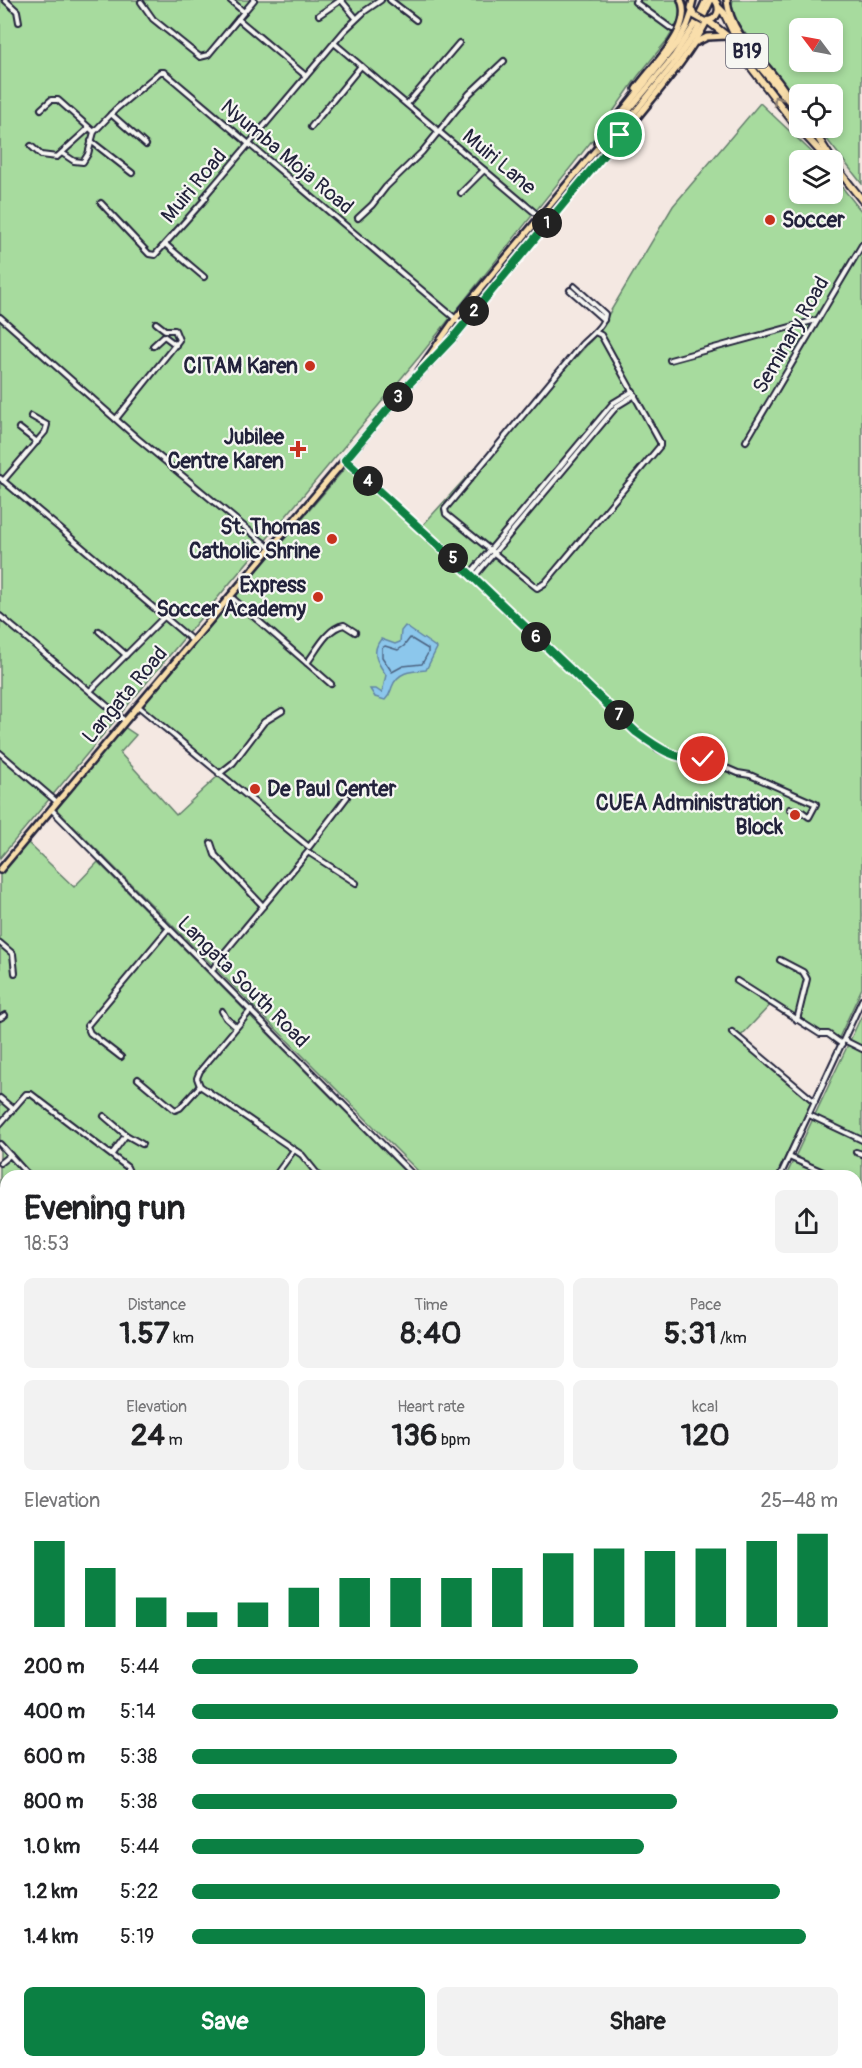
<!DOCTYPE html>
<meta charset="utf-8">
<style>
body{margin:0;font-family:Pangolin,sans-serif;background:#f2f2f2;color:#202124;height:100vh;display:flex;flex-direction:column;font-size:22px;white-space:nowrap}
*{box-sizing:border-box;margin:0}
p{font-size:20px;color:#757577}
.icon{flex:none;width:33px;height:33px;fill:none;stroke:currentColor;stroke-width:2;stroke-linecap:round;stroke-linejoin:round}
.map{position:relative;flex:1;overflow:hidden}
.panel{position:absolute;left:0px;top:1170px;width:862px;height:898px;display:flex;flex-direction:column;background:#fff;border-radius:18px 18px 0 0;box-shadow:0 3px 9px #0003}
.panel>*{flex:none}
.needle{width:39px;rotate:302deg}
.tools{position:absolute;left:789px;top:18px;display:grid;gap:12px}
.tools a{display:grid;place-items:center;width:54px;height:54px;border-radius:9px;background:#fff;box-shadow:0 3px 9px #0003;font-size:30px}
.pin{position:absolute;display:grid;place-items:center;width:51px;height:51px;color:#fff;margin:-26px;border:3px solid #fff;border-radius:50%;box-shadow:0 2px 6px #0007}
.km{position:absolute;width:30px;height:30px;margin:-15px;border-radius:50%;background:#222;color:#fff;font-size:16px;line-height:30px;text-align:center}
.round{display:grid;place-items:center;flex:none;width:63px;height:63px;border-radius:9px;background:#f2f2f2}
.summary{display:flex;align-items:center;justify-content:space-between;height:102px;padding:0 24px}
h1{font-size:33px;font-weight:700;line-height:45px}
.figures{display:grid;grid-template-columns:repeat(3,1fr);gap:9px;height:102px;padding:6px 24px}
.figures div{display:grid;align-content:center;border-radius:9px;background:#f2f2f2;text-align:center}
.figures b{font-size:30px;font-weight:700}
.figures small{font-size:16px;font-weight:400}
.figures p{font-size:16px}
.chart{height:168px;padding:12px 24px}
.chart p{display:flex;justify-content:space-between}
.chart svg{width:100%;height:108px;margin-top:6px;stroke:#0b8043;stroke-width:6}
.primary-button{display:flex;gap:12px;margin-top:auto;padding:12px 24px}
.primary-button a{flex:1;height:69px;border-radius:9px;background:#0b8043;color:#fff;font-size:24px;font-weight:700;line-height:69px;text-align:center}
.primary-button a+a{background:#f2f2f2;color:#202124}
ul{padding:0 24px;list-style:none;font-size:20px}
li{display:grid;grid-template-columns:96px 72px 1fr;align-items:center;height:45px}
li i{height:15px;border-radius:8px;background:#0b8043}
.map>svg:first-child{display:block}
.green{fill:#a7db9e;stroke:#647e6c;stroke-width:1.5;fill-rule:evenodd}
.water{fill:#8cc7ec;stroke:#6285a5;stroke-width:1.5}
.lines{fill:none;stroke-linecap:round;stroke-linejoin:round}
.shore{stroke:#4c6482;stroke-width:1.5}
.minor-casing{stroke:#22223b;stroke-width:8}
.major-casing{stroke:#22223b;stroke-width:10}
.highway-casing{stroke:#22223b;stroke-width:10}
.minor{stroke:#f6f6f2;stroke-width:4}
.major{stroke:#f9deab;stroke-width:5}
.highway{stroke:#f9deab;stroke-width:6}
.major-bridge-casing{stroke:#22223b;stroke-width:10;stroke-linecap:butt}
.major-bridge{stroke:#f9deab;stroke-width:5}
.oneway{stroke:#8e8073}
.route-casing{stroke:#fff;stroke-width:12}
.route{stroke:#0b8043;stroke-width:8}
.poi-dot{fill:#c8321e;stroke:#f6f6f2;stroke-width:2}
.labels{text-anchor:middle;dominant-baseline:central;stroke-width:4.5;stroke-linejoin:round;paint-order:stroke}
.shield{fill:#f6f6f2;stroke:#626272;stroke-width:1.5}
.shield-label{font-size:20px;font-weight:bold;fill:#22223b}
.street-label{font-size:21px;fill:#22223b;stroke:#f6f6f2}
.poi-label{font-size:21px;font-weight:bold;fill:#22223b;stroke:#f6f6f2;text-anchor:end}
</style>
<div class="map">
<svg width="862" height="2068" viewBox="0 0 862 2068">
<rect width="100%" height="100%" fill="#f4e8e2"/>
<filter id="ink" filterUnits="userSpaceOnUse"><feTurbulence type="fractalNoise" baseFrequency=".0167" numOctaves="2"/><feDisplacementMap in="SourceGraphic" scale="12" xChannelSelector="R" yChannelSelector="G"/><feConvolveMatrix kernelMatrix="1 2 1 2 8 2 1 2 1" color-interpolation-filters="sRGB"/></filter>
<g filter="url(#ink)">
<g class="green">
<polygon points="0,0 686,0 677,24 668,39 638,76 598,133 419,357 0,858"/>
<path d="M733 0H862V184L818 128H832V94H800L799 103 734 19 730 12ZM800 28H832V62H800Z"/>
<polygon points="760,103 820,160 800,160 800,194 832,194 833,176 862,212 862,988 837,1042 773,1002 739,1038 811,1103 776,1176 423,1176 55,808 121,725 136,735 120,753 176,815 220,774 140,708 347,466 421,527 597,334 673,206"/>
<polygon points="27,842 74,887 98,862 409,1176 6,1176 6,2062 356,2063 354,2068 0,2068 0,875"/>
<polygon points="862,1015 862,1594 856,1591 856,1176 786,1176"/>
<polygon points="857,1605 862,1607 862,2068 367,2068 370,2062 856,2062"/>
</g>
<path class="water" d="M405 626 437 648 426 670C412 671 398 671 392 687 390 693 390 695 385 700L375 697 370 689H376L382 693 386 675C378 663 370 653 381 639L395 644 400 642 401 631Z"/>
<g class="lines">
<polygon class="shore" points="410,638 428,649 428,653 422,664 403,666 392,672 382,657 382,648 385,646 398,650 404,646"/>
<g class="minor-casing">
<g id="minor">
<polyline points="5,0 17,11 19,22"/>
<polyline points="230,0 244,12"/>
<polyline points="390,0 416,20"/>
<polyline points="637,0 635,2 672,29"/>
<polyline points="141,2 153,19 200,57 208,55 238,19 306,76"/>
<polyline points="319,15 341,0 356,18"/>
<polyline points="238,19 254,0"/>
<polyline points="334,43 540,217"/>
<polyline points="407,104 459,43"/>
<polyline points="41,109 51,100 58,100 94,132"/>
<polyline points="111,114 146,145"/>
<polyline points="311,127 361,66"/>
<polyline points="91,141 132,173"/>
<polyline points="31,146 41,155 57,157 89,128"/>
<polyline points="62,153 74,161 83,162 88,154 94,132 116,109 160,72 164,72 463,325"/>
<polyline points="461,193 484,170"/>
<polyline points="101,203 149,254 155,255 206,198 204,197 345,30 365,11 381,0"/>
<polyline points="358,218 372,205 386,187 422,152 469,94 504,61"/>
<polyline points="165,244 204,277"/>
<path d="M574 286 605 314C604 326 591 335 582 344L445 509 446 514 537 588 545 583 660 446V442L601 335 595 332"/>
<polyline points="570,290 604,320"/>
<polyline points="0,317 137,438 270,548"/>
<polyline points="153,346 164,336 176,345"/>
<polyline points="670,360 816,320"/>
<polyline points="116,419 179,340 175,330 165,330 156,323"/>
<polyline points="19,428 37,442"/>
<polyline points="746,441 862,245"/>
<polyline points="345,460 470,574 636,732 660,750 688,760 703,758 738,773 750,775 816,804 809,817 801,811 790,809"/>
<polyline points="0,478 193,641"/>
<polyline points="3,481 45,432 47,425 31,416"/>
<polyline points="470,574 613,403 633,391"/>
<polyline points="474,577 617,406 635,395"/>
<polyline points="230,596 331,684"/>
<polyline points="0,616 124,720"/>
<polyline points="99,631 126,655"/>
<path d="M307 663C317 650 327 628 344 625L355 632"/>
<polyline points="90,691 164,617"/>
<polyline points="138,706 309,847 347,797"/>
<polyline points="0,753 57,802"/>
<polyline points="219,774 233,763 264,722 282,711"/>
<polyline points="51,809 414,1176"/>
<polyline points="211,843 215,855 263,906"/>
<polyline points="0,943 13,954 15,973"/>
<polyline points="780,960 803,972 807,979 797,1020"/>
<polyline points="212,971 219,959 308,852 356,883"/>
<polyline points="737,981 820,1034 828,1034 842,1044"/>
<polyline points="251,1010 200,1071 197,1078 200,1086 302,1155 319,1176"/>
<polyline points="222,1011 226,1018 236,1027"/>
<polyline points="0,1018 5,1015"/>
<polyline points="732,1032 815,1102"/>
<polyline points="844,1040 862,1049"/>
<polyline points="121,1057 90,1033 87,1026 168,929"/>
<polyline points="138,1079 175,1110 180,1108 200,1086"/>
<polyline points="0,1098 13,1109"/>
<polyline points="809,1115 862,1140"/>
<polyline points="104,1116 126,1135 142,1144"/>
<polyline points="0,1124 26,1094 31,1094 127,1167 131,1176"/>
<polyline points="0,1144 29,1176"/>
<polyline points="856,1152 862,1154"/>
<polyline points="112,1154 126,1135"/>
<polyline points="789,1157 823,1172"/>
<polyline points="0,1163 10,1155"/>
<polyline points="275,1176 294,1150"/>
<polyline points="780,1176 862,1000"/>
<polyline points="0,1253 6,1246"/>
<polyline points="856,1600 862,1602"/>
<polyline points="0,1605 6,1610"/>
<polyline points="856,1632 862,1622"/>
<polyline points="0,1703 6,1694"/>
<polyline points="856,1754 862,1742"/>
<polyline points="0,1781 6,1787"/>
<polyline points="856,1815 862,1817"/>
<polyline points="0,1822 6,1828"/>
<polyline points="0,1874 6,1880"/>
<polyline points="856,1888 862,1890"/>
<polyline points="0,1924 6,1930"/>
<polyline points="856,1972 862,1975"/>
<polyline points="0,1996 6,1990"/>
<polyline points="856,2006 862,1997"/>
<polyline points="0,2049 6,2055"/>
<polyline points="856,2057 862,2061"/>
<polyline points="14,2062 20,2068"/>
<polyline points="61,2062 66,2068"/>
<polyline points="212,2062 218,2068"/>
<polyline points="301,2062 306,2068"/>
<polyline points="380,2062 388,2068"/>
<polyline points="127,2068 132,2062"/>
<polyline points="363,2068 365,2062"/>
<polyline points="406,2068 410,2062"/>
<polyline points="534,2068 537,2062"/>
<polyline points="652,2068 655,2062"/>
<polyline points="674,2068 678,2062"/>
<polyline points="815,2068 819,2062"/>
</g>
</g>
<g class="major-casing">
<g id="major">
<polyline points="693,0 691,8 694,15"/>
<path d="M727 0C731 40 769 62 788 96"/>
<path d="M706 21C717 20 722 10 715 0"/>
<polyline points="697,42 707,37 727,36"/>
<path d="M636 89C651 66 694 30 681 0"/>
<path d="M618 136 628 129C655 94 686 61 707 21"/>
<polyline points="597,143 678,42 687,26 692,12"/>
<polyline points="419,371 456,318 674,56 695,24 706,0"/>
<polyline points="0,870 408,385 452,339 673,65 696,32 711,0"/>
</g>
</g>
<g class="highway-casing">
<g id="highway">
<polyline points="719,8 724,13 736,38 800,114"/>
<polyline points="708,21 727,36 794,123 828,160"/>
<polyline points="812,128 832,160"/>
<polyline points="832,162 862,200"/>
</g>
</g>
<use href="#minor" class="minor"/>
<use href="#major" class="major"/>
<use href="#highway" class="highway"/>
<g class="major-bridge-casing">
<polyline id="major-bridge" points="695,16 704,21"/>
</g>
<use href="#major-bridge" class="major-bridge"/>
</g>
<defs><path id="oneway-chevron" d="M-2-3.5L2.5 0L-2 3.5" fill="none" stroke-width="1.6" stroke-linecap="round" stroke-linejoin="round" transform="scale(1.5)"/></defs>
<use class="oneway" href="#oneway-chevron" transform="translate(777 100) rotate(-125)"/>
</g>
<g class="lines" filter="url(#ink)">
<g class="route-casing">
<path id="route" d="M620 135 452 339 408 385 345 460 470 574 636 732C658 748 674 760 703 759"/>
</g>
<use href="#route" class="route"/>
</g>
<g class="poi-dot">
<circle cx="770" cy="220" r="6"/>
<circle cx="310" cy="366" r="6"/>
<path d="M295 440h6v6h6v6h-6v6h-6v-6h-6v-6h6z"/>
<circle cx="332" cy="539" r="6"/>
<circle cx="318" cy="597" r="6"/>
<circle cx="255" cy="789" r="6"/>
<circle cx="795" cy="815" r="6"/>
</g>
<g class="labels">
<rect class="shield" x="726" y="34" width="42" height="34" rx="4.5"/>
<g class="shield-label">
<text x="747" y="51">B19</text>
</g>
<g class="street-label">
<text transform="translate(287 157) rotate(40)">Nyumba Moja Road</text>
<text transform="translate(499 162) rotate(40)">Muiri Lane</text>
<text transform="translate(194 186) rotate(-50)">Muiri Road</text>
<text transform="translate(791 335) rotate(-60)">Seminary Road</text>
<text transform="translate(125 695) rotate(-50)">Langata Road</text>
<text transform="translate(243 982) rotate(45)">Langata South Road</text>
</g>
<g class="poi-label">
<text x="782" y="220" text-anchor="start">Soccer</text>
<text x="298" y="366">CITAM Karen</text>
<text x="284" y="437">Jubilee<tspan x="284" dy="24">Centre Karen</tspan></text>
<text x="320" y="527">St. Thomas<tspan x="320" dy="24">Catholic Shrine</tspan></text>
<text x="306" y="585">Express<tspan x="306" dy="24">Soccer Academy</tspan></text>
<text x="267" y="789" text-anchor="start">De Paul Center</text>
<text x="783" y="803">CUEA Administration<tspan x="783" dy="24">Block</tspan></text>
</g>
</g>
</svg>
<div class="tools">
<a><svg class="needle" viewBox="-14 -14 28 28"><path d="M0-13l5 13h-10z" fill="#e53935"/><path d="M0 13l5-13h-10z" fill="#757577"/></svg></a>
<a><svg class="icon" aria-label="locate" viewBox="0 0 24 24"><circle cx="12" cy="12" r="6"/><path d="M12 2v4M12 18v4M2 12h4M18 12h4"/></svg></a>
<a><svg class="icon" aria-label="layers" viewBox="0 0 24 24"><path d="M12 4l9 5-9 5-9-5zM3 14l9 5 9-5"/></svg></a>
</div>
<div class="pin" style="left:620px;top:135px;background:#1e9e55"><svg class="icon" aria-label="arrive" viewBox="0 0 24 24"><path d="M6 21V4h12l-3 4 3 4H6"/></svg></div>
<div class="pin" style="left:703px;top:759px;background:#d93025"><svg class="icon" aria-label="check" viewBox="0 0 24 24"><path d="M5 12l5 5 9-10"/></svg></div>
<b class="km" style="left:547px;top:223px">1</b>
<b class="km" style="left:474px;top:311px">2</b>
<b class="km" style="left:398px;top:397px">3</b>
<b class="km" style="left:368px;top:481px">4</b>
<b class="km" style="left:453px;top:558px">5</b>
<b class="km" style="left:536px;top:637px">6</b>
<b class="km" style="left:619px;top:715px">7</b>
<section class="panel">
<div class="summary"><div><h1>Evening run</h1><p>18:53</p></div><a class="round"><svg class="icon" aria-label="share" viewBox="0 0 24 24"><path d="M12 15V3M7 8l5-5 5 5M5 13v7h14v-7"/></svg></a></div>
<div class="figures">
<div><p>Distance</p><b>1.57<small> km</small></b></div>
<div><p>Time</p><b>8:40</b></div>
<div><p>Pace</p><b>5:31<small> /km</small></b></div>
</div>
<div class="figures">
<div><p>Elevation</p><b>24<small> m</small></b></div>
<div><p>Heart rate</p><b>136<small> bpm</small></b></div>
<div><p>kcal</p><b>120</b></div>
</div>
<div class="chart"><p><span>Elevation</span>25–48 m</p>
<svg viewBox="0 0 160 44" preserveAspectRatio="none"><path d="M5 44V9M15 44V20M25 44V32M35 44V38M45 44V34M55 44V28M65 44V24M75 44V24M85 44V24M95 44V20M105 44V14M115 44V12M125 44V13M135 44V12M145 44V9M155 44V6"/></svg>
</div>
<ul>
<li><b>200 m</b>5:44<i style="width:69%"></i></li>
<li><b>400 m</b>5:14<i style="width:100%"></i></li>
<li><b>600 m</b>5:38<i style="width:75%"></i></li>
<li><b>800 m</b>5:38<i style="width:75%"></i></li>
<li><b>1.0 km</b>5:44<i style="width:70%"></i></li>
<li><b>1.2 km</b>5:22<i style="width:91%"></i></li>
<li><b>1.4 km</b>5:19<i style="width:95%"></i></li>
</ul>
<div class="primary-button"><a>Save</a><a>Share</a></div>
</section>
</div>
